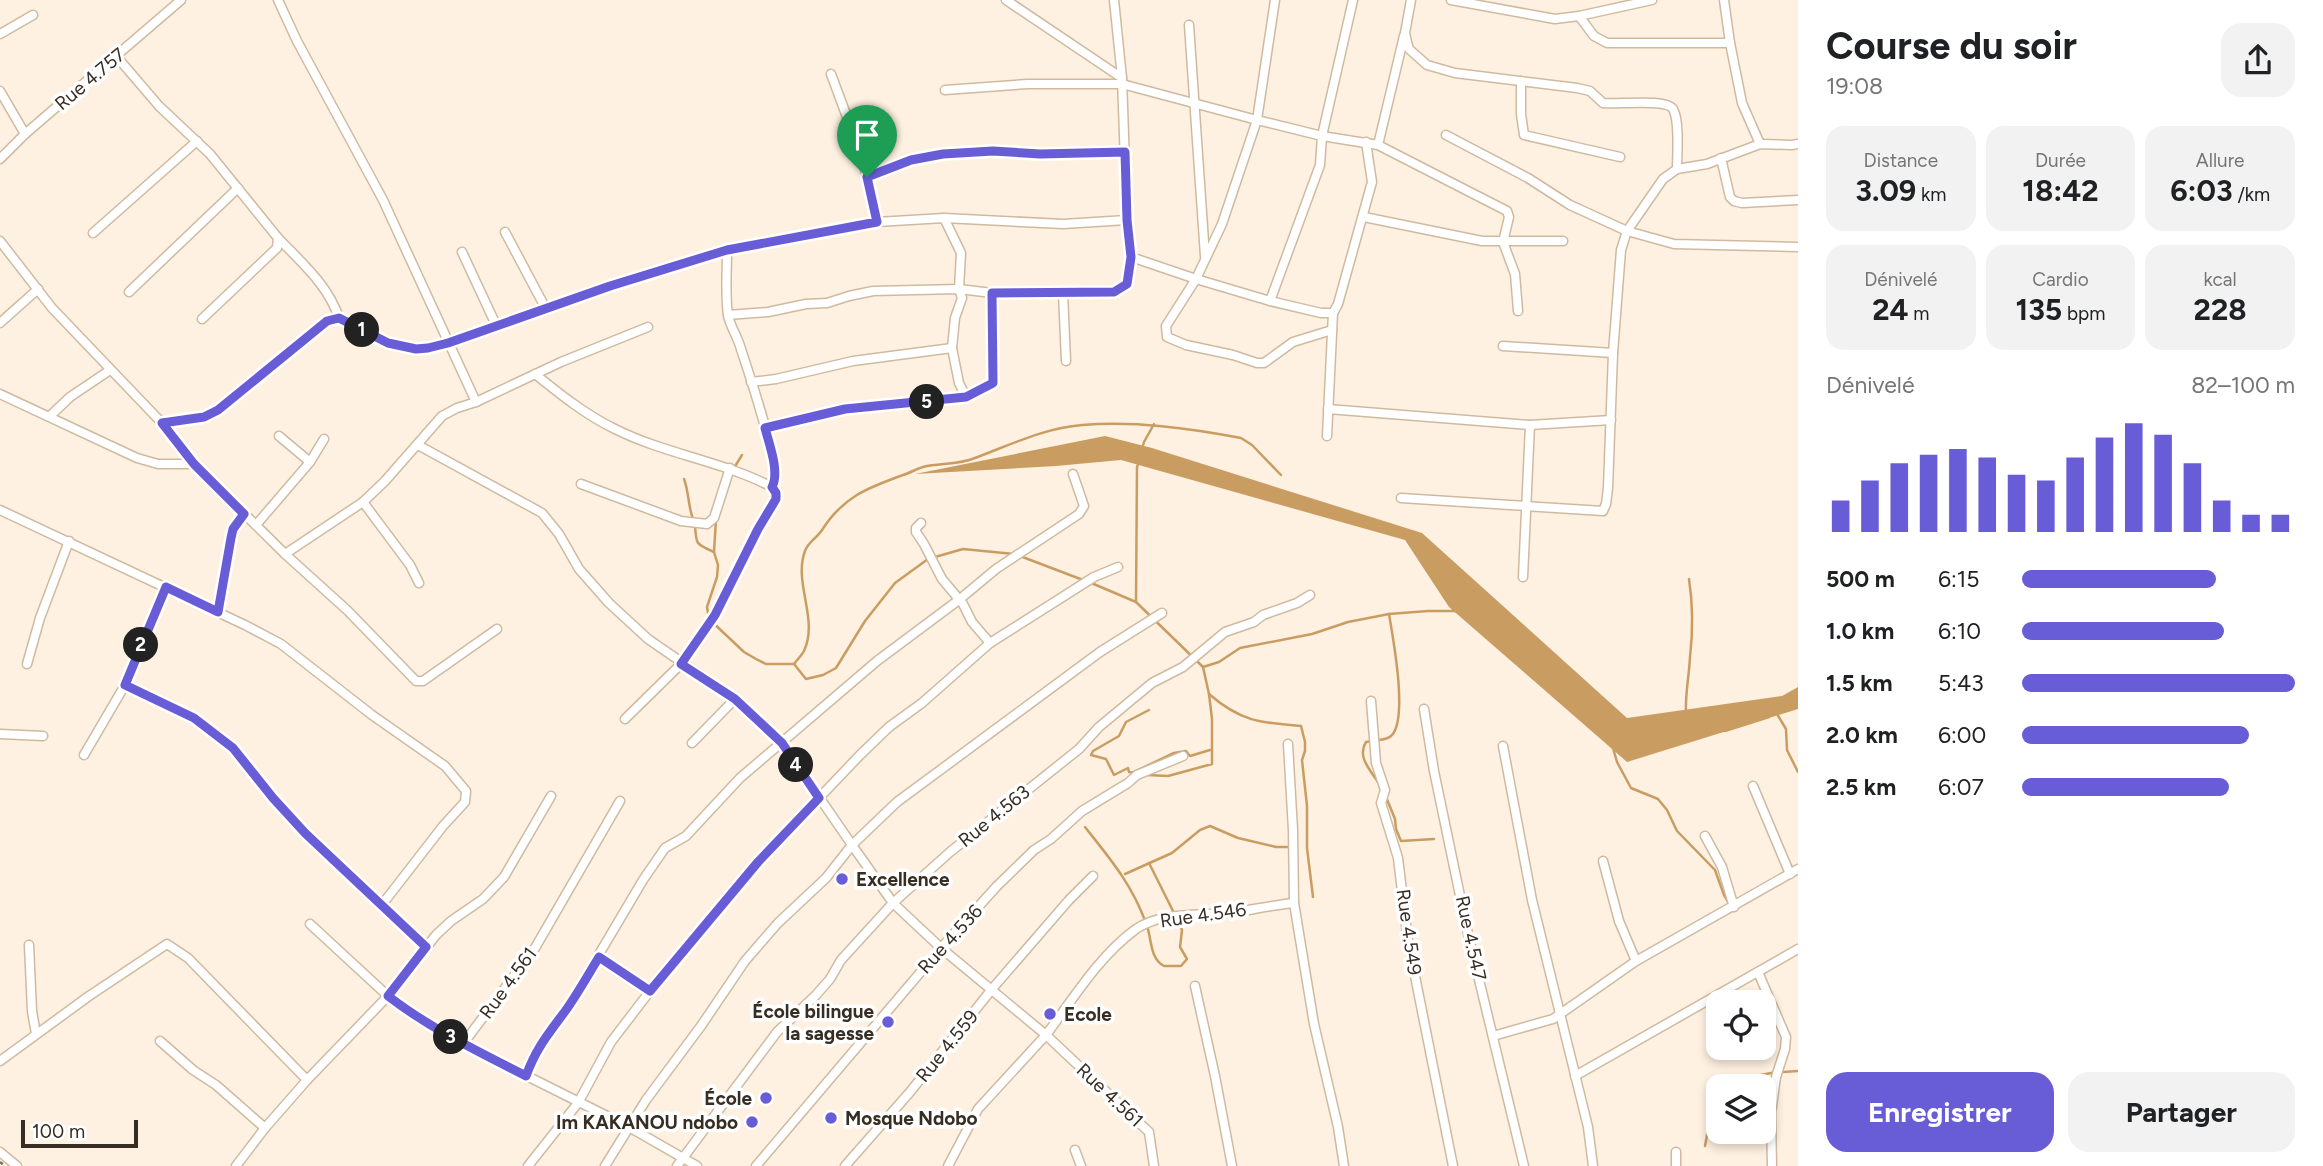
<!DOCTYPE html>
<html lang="fr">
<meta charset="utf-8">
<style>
body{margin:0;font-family:Figtree,sans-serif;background:#f2f2f2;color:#202124;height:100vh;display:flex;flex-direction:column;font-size:26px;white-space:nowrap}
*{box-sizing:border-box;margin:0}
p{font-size:23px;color:#757577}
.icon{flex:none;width:38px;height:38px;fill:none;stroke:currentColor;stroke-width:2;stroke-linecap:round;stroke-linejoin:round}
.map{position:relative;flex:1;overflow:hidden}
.details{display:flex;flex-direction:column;background:#fff;width:525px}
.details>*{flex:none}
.buttons{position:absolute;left:1706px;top:990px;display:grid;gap:14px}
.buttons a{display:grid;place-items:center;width:70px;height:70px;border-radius:14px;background:#fff;box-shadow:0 4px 10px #0003;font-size:35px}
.scale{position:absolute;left:21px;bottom:18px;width:117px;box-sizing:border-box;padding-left:7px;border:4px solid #362d23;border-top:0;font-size:19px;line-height:24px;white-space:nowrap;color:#362d23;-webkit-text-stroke:5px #fff;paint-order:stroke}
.pin{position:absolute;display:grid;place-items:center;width:60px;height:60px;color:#fff;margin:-72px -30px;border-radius:50% 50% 50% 0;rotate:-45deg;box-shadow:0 0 7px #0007}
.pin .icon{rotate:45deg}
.km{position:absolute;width:35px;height:35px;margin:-18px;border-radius:50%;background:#222;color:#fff;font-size:19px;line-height:35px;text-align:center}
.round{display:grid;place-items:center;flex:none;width:74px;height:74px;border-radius:21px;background:#f2f2f2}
.overview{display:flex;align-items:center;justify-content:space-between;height:119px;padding:0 28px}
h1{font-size:38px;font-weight:700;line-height:52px}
.stats{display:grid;grid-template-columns:repeat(3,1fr);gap:10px;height:119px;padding:7px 28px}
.stats div{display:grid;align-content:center;border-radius:18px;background:#f2f2f2;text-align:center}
.stats b{font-size:30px;font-weight:700}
.stats small{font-size:19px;font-weight:400}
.stats p{font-size:19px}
.chart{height:196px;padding:14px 28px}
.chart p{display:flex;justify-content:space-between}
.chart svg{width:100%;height:126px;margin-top:7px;stroke:#695dd7;stroke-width:6}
.cta{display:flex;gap:14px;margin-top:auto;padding:14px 28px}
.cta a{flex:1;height:80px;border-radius:21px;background:#695dd7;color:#fff;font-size:28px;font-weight:700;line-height:80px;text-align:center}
.cta a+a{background:#f2f2f2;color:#202124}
ul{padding:0 28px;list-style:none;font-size:23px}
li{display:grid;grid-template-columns:112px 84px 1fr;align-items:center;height:52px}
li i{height:18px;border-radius:9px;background:#695dd7}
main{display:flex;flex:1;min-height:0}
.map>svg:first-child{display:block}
.water{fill:#c99d62}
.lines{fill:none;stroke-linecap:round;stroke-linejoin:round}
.stream{stroke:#c99d62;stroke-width:2.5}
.minor-casing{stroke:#cfbaa0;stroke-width:11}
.minor{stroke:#fff;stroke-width:8}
.rail{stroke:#796f63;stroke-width:2.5;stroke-dasharray:3.5 7;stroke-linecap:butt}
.route-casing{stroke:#fff;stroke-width:14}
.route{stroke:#695dd7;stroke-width:9}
.poi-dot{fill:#695dd7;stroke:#fff;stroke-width:2.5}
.labels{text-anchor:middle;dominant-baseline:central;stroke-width:7;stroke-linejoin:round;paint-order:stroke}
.street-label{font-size:19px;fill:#362d23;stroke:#fff}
.poi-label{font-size:19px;font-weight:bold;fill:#362d23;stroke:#fff;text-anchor:start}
</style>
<main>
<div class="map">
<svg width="1798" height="1166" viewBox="0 0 1798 1166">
<rect width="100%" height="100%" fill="#fef1e1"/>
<polygon class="water" points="1105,436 1152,448 1422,533 1627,718 1782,696 1798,687 1798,709 1627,762 1449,607 1405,540 1121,460 1056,466 915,474"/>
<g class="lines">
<g class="stream">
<polyline points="1142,449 1144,442 1154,424"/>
<polyline points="734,468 742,455"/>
<path d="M684 479C689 492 688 506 693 519"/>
<path d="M716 520 714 552 718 565 717 577 707 607 709 619 744 652 756 659 766 664H794C797 660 802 655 804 651 819 619 793 583 805 551 808 542 817 538 822 530 843 497 867 488 903 475 910 473 916 469 923 467 940 463 958 465 975 458 1010 445 1044 428 1082 425 1136 421 1188 428 1241 438L1252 445 1281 475"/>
<path d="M695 525C696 545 696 544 714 552"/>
<polyline points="1020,556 1083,580"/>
<polyline points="935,557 963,549 1014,554"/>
<polyline points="1089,582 1136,602 1203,667 1209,694 1212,719 1212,764 1168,776 1147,775"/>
<polyline points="1136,602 1137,467 1139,462"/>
<polyline points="794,664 806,679 823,675 836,668 865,621 895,583 928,559"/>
<polyline points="1203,667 1219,662 1240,648 1312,634 1348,622 1389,614 1428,611 1457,611"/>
<path d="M1209 694C1241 722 1262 723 1301 726L1305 742V751L1302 760 1307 806V848L1313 897"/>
<path d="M1686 713C1685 694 1689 677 1690 657 1693 631 1693 605 1689 579"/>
<polyline points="1777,714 1786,729 1787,750 1798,772"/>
<polyline points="1725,731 1769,717"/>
<polyline points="1613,748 1617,762 1631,788 1658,799 1667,810 1677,831 1715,870 1724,895 1730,905"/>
<polyline points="1134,772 1174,753 1186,751 1190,756 1210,750"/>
<polyline points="1135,773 1129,772 1128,768 1114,775 1106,759 1091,755 1093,751 1119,736 1126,722 1149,710"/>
<path d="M1380 785C1372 772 1356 757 1366 742 1374 740 1387 741 1392 735 1408 717 1393 638 1389 614"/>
<polyline points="1386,797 1395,819 1396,829 1401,841 1434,839"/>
<path d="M1085 827C1111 860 1131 883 1146 923 1152 937 1149 958 1164 966H1181L1187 959 1180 947 1182 930 1177 919"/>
<polyline points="1149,863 1174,913"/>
<polyline points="1125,874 1172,853 1200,830 1210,826 1238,838 1276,847 1290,847"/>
<polyline points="1783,1072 1798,1071"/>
<polyline points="1726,1087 1741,1079 1776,1072"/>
<polyline points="1705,1146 1712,1108 1718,1096"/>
</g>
<g class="minor-casing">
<g id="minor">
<polyline points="278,0 297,41 383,200 476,402 561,362 648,327"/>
<polyline points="1006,0 1122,78"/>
<path d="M1411 0 1405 33 1407 42 1409 49 1427 65 1455 73 1577 88 1590 91 1603 103C1617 105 1666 98 1673 109 1680 121 1677 155 1677 169"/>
<polyline points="1451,0 1555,19 1579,16 1652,0"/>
<polyline points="1724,0 1730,43 1742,103 1760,144"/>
<polyline points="1579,16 1594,36 1607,43 1730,43"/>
<polyline points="1189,25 1205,256"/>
<polyline points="0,34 33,15"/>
<polyline points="117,57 159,106 210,154 278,238 277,248 202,319"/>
<polyline points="831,74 863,160 877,222"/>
<polyline points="1521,81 1521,114 1524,135 1620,157"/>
<polyline points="945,90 1027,84 1122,84 1257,120 1322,136 1378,145 1507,211 1509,217 1503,242 1515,274 1518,311"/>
<polyline points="0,91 25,134"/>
<polyline points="1446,135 1528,178 1570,205 1627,231 1674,244 1798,247"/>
<polyline points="1378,145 1404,36"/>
<polyline points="1721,158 1730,197 1734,201 1742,203 1798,200"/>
<polyline points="0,159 25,134 181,0"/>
<polyline points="867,177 911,160 943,154 993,151 1040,154 1125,152"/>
<polyline points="1364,217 1482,241 1563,241"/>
<polyline points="944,218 961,253 959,289 962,298 955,318 952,348 959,383 966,397"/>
<polyline points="505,232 546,309"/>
<polyline points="93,233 197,141"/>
<path d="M278 238C302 263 328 285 339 318"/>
<polyline points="0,241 52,308 162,423 194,464 285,554 347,610 416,681 423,681 497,629"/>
<polyline points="462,252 496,325"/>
<polyline points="1131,257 1196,279 1222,224 1257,120 1275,0"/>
<polyline points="129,292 238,188"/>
<polyline points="1063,293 1066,361"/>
<polyline points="1270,301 1320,165 1322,136 1353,0"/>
<polyline points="728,315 768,312 806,304 827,303 849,296 873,291 959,289 992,293 1114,292 1127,284 1131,257 1127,220 1122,78 1114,0"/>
<polyline points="0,323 38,289"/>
<polyline points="1332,330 1293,342 1264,363 1257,363 1233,355 1186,345 1167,337 1166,326 1196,279 1270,301 1321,313 1333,313"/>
<polyline points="1503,346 1613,353 1621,250 1627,231 1663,179 1677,169 1707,164 1760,144 1792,145 1798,144"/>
<path d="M535 374C561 395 586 415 615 429 665 454 722 461 772 487 783 469 747 369 740 346 737 336 730 326 728 315 725 295 727 271 727 250"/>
<polyline points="751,382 776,379 853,361 952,348"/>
<polyline points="0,394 137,458 158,464 194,464"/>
<polyline points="1328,409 1530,425 1611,420"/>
<polyline points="50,416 70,397 110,370"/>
<path d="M162 423 204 417 218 410 333 318H339C362 331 388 347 415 349 426 349 437 346 448 343L610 286 727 250 877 222 944 218 1063 224 1127 220"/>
<polyline points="765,428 845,409 966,397 993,383 994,377 992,293"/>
<polyline points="279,436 310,462"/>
<polyline points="1327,436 1333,313 1338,304 1372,182 1366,142"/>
<polyline points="418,445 542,513 559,534 579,569 609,603 648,639 735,699 782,743 852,845 826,878 778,923 745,961 701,1026 646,1100 605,1166"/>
<polyline points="581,484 681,521 707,524 714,518 730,468"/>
<polyline points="1401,498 1603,511 1606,504 1608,488 1613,353"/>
<polyline points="363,502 410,565 419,583"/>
<polyline points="0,510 245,625 281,644 372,715 445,766 466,791 465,802 443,826 381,906"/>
<polyline points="921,523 916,528 916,532 924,544 942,579 963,604 972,622 990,643"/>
<polyline points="256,525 310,462 324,439"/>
<polyline points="285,554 363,502 385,481 442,416 457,408 476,402"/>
<polyline points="1523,577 1530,425"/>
<polyline points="218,612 231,538 233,529 244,514"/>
<path d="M1162 613 1100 652 897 802 852 845 893 903 941 948 1046 1035C1073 999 1099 956 1136 929 1164 910 1204 917 1236 912 1255 909 1274 905 1294 903"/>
<polyline points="27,664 40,618 69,541"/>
<polyline points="125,685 194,718 233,748 273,798 305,833 426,947"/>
<polyline points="1371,701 1376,763 1385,790 1381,803 1398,858 1408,941 1453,1166"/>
<polyline points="1424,709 1434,771 1468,934 1524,1166"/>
<polyline points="625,719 681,664 715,615 758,529 776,499 776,493 772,487"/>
<polyline points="0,734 43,736"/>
<polyline points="692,743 735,699"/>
<polyline points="1288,744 1293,830 1294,903 1314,1024 1338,1127 1344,1166"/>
<polyline points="1503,746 1532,900 1588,1127 1593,1166"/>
<polyline points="84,755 125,685 166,587"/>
<polyline points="1753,786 1790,874"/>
<polyline points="620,801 535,948 463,1044 629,1127 697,1166"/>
<polyline points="1705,836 1722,867 1734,907"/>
<polyline points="1603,861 1619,921 1636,961"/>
<polyline points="310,924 388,996 412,1014 463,1044"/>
<polyline points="29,945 32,1011 36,1034"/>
<polyline points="599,957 650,991"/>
<polyline points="1758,972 1786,1037 1785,1049 1776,1077 1771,1113 1772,1166"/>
<polyline points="1195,986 1215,1076 1232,1166"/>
<polyline points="1493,1036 1553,1019 1636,961 1798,869"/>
<polyline points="160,1041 193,1070 216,1085 265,1128"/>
<polyline points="0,1061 89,996 167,944 188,958 307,1080"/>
<polyline points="526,1076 533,1056 549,1031 566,1010 643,880 665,848 686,836 740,778 877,661 960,599 996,569 1079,514 1084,506 1073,474"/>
<polyline points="1575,1076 1798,949"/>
<polyline points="1075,1150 1081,1166"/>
<polyline points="0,1152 17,1166"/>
<polyline points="1676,1152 1676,1166"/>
<polyline points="236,1166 265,1128 307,1080 388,996 436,935 451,921 483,899 504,877 551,796"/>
<polyline points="528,1166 578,1103 611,1042 650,991 758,862 860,755 889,727 922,703 990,643 1094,577 1118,567"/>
<polyline points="677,1166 777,1032 816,995 830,979 841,960 893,903 950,852 1079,749 1099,727 1152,683 1183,667 1225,632 1254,622 1263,615 1297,603 1310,595"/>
<polyline points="756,1166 941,948 997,886 1034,850 1051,839 1082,811 1128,783 1137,775 1183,756"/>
<polyline points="845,1166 910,1092 992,989 1069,900 1093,876"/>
<polyline points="948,1166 978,1109 1046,1035 1149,1132 1154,1166"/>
</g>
</g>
<use href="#minor" class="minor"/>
<polyline class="rail" points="0,1162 5,1166"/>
</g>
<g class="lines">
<g class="route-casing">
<path id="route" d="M993 151 1040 154 1125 152 1127 220 1131 257 1127 284 1114 292 992 293 993 383 966 397 845 409 765 428C769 444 780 472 772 487L776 493V499L758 529 715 615 681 664 735 699 782 743 819 798 758 862 650 991 599 957C588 975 578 993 566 1010 549 1033 536 1048 526 1076 479 1052 431 1029 388 996L426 947 305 833 273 798 233 748 194 718 125 685 166 587 218 612 231 538 233 529 244 514 194 464 162 423 204 417 218 410 327 321 339 318 388 343 416 349 428 348 448 343 610 286 727 250 877 222 867 177 911 160 943 154Z"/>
</g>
<use href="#route" class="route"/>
</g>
<g class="poi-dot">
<circle cx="842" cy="879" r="7"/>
<circle cx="1050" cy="1014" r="7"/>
<circle cx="888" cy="1022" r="7"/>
<circle cx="766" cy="1098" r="7"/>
<circle cx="831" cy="1118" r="7"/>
<circle cx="752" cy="1122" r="7"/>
</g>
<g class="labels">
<g class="street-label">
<text transform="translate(90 79) rotate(-40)">Rue 4.757</text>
<text transform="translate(994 816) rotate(-39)">Rue 4.563</text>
<text transform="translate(1203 915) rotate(-8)">Rue 4.546</text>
<text transform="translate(1409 932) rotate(82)">Rue 4.549</text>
<text transform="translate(1471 938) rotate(78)">Rue 4.547</text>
<text transform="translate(950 939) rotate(-48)">Rue 4.536</text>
<text transform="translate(508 983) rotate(-54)">Rue 4.561</text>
<text transform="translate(947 1046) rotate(-51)">Rue 4.559</text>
<text transform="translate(1110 1095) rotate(43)">Rue 4.561</text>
</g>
<g class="poi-label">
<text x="856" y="879">Excellence</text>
<text x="874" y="1011" text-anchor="end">École bilingue<tspan x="874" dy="22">la sagesse</tspan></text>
<text x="1064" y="1014">Ecole</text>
<text x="752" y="1098" text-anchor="end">École</text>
<text x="845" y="1118">Mosque Ndobo</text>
<text x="738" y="1122" text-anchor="end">Im KAKANOU ndobo</text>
</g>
</g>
</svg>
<div class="buttons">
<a><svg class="icon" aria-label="locate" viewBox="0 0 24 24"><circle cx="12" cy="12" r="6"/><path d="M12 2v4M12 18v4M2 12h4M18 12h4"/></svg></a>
<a><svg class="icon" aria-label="layers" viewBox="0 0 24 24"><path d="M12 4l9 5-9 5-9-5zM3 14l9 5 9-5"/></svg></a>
</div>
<div class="scale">100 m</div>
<div class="pin" style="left:867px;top:177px;background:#1e9e55"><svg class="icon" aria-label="arrive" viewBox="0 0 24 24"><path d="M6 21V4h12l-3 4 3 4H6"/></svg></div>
<b class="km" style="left:362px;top:330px">1</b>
<b class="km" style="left:141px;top:645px">2</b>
<b class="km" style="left:451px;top:1037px">3</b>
<b class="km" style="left:796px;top:765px">4</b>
<b class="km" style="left:927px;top:402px">5</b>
</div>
<section class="details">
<div class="overview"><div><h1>Course du soir</h1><p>19:08</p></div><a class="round"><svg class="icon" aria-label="share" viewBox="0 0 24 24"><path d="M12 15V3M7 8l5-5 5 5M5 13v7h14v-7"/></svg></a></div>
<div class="stats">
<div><p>Distance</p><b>3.09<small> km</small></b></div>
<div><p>Durée</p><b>18:42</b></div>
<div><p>Allure</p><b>6:03<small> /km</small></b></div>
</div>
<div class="stats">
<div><p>Dénivelé</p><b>24<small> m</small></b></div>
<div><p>Cardio</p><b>135<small> bpm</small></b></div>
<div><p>kcal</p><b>228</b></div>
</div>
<div class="chart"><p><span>Dénivelé</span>82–100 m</p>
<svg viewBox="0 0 160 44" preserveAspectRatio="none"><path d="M5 44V33M15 44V26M25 44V20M35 44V17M45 44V15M55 44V18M65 44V24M75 44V26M85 44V18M95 44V11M105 44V6M115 44V10M125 44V20M135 44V33M145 44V38M155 44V38"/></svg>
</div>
<ul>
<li><b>500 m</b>6:15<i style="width:71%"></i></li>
<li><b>1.0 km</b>6:10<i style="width:74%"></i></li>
<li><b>1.5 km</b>5:43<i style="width:100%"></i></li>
<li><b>2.0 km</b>6:00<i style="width:83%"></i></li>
<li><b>2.5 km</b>6:07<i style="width:76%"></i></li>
</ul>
<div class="cta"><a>Enregistrer</a><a>Partager</a></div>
</section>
</main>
